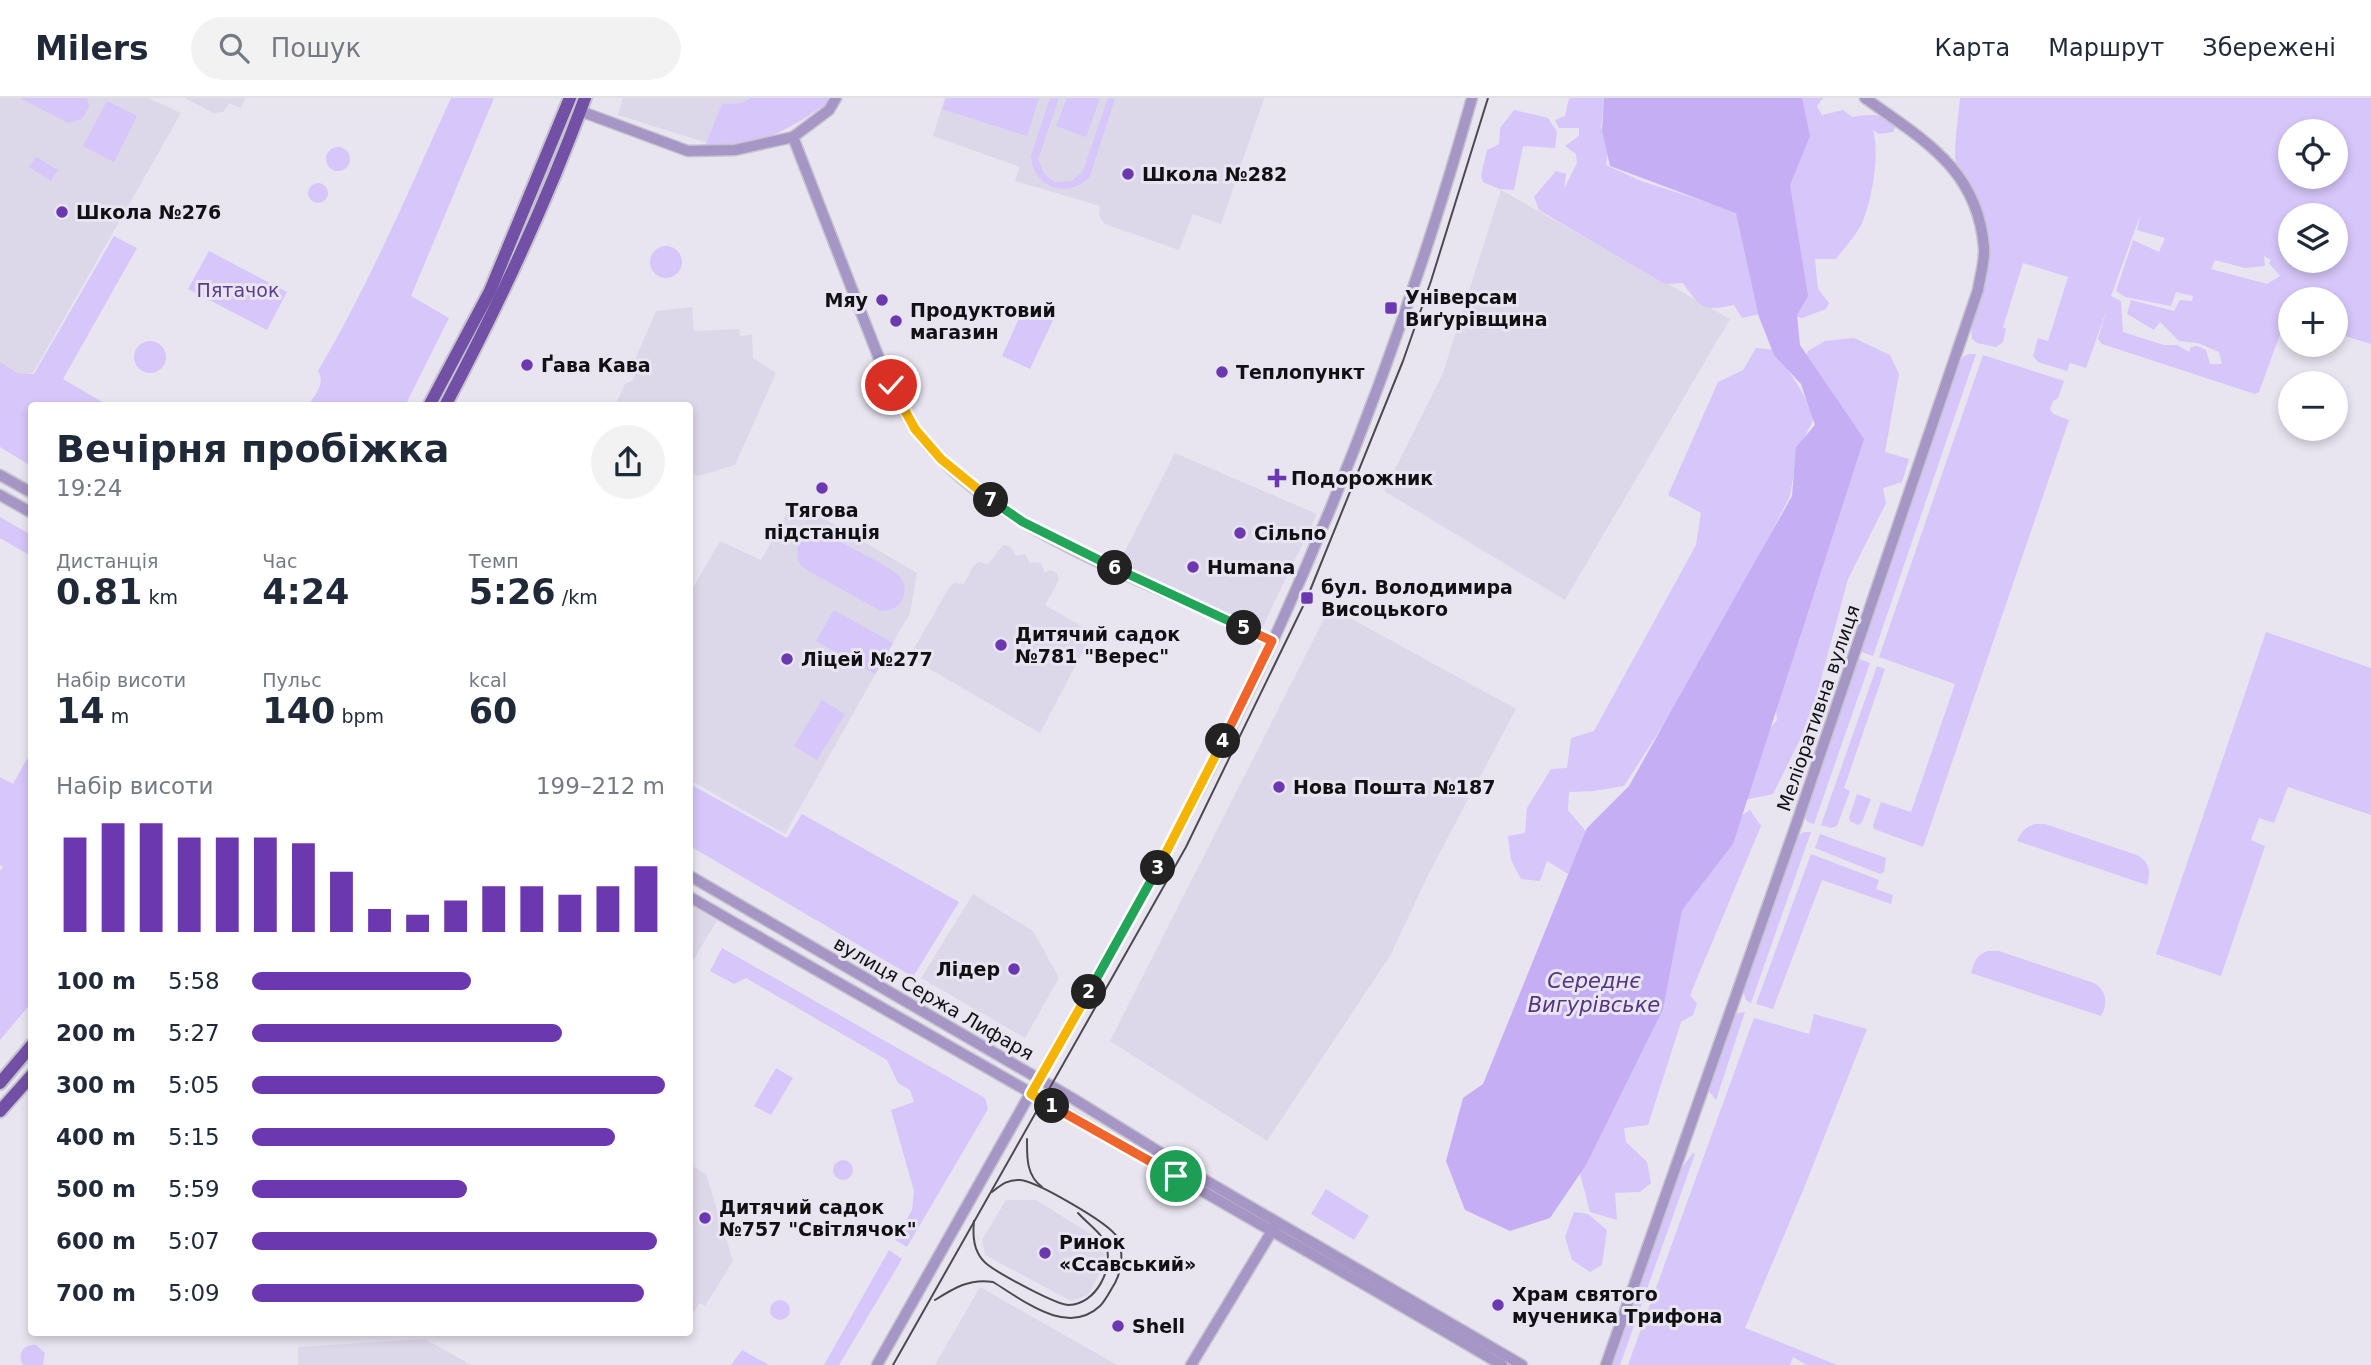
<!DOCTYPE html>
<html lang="uk">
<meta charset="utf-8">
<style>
body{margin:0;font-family:"DejaVu Sans",sans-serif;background:#f2f2f3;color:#1f2937;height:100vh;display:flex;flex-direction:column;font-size:26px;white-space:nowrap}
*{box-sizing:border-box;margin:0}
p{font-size:23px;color:#747a83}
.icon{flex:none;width:38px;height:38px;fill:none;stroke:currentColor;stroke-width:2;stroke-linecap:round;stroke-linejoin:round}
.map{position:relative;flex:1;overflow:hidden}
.sheet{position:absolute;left:28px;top:304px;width:665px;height:934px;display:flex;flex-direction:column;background:#fff;border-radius:7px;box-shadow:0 4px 10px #0003}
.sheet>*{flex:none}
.buttons{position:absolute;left:2278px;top:21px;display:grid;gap:14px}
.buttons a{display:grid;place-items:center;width:70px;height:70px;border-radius:50%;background:#fff;box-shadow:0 4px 10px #0003;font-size:35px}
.pin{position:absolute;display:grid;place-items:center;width:60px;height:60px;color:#fff;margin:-30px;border:4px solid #fff;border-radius:50%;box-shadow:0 2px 7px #0007}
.km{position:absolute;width:35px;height:35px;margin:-18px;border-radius:50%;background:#222;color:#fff;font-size:19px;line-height:35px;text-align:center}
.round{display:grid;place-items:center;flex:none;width:74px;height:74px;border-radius:37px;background:#f2f2f3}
.headline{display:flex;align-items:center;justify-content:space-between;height:119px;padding:0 28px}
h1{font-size:38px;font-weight:700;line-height:52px}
.figures{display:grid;grid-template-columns:repeat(3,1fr);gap:10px;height:119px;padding:7px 28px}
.figures div{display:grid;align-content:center}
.figures b{font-size:35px;font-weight:700}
.figures small{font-size:19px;font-weight:400}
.figures p{font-size:19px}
.chart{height:196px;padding:14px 28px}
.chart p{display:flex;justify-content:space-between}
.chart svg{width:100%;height:126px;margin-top:7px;stroke:#6b38af;stroke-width:6}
ul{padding:0 28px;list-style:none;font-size:23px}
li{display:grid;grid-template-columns:112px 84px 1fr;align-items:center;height:52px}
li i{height:18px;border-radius:9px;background:#6b38af}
header{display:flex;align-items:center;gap:42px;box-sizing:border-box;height:98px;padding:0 35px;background:#fff;border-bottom:2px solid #e0e1e3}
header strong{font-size:33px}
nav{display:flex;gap:38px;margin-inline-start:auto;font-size:24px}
.search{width:490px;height:63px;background:#f2f2f3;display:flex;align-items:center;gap:18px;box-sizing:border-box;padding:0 24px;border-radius:38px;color:#747a83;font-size:26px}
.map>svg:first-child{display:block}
.built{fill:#ddd7ea}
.green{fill:#d6c6f9;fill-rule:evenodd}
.water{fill:#c5aef3}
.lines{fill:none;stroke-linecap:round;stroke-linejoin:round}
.minor-casing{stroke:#c6c3ce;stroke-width:13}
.major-casing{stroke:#c6c3ce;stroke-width:16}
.minor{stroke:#a696c6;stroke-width:10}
.major{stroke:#7150a6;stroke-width:12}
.tram{stroke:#4c4a50;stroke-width:2}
.split-1-casing{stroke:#fff;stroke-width:14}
.split-2-casing{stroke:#fff;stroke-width:14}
.split-3-casing{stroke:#fff;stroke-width:14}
.split-4-casing{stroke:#fff;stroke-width:14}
.split-5-casing{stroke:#fff;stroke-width:14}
.split-6-casing{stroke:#fff;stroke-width:14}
.split-7-casing{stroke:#fff;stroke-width:14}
.split-8-casing{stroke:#fff;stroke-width:14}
.split-1{stroke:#f0652b;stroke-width:9}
.split-2{stroke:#f5b400;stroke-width:9}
.split-3{stroke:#22a559;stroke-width:9}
.split-4{stroke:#f5b400;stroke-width:9}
.split-5{stroke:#f0652b;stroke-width:9}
.split-6{stroke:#22a559;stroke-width:9}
.split-7{stroke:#22a559;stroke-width:9}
.split-8{stroke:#f5b400;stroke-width:9}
.poi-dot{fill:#6b38af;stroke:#e8e5f1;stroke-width:2.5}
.labels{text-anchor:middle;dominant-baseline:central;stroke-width:6;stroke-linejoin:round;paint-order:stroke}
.poi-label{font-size:19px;font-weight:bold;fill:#111014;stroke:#e8e5f1;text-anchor:start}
.park-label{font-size:19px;fill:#5b3b8b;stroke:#e8e5f1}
.street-label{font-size:19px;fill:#111014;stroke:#e8e5f1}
.water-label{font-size:21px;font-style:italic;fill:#543483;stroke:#e8e5f1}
</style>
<header>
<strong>Milers</strong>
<div class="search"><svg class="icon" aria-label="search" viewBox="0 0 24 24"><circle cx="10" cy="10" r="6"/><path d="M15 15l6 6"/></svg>Пошук</div>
<nav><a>Карта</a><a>Маршрут</a><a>Збережені</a></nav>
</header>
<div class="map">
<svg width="2371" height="1267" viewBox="0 0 2371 1267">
<rect width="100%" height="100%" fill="#e8e5f1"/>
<g class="built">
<polygon points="0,0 148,0 181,15 33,275 17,275 0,265"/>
<polygon points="185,0 245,0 241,10 229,5 223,14 213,15"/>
<polygon points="623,0 750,0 742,5 722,6 707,45 618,17"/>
<polygon points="945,0 1264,0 1221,126 1193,116 1179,152 1105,126 1099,118 1100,108 1015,83 1020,69 933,38"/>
<polygon points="1501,92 1730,221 1565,502 1384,393 1443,275"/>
<polygon points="692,209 694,233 739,231 740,238 752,237 753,260 776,275 735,367 698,378 690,374 690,308 615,308 625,286 633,282 635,277 632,269 656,213"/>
<polygon points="1175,355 1317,416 1260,534 1118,467"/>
<polygon points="795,401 806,410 917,475 910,515 785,736 690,682 690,495 720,443 761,462"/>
<polygon points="1003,447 1010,448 1016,458 1025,456 1030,466 1033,464 1041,465 1045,475 1050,472 1057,475 1059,482 1045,507 1093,535 1040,635 909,559 950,488 955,485 964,486 974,467 979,464 988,466"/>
<polygon points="1330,509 1516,611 1429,775 1390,858 1267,1043 1110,943"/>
<polygon points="973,796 1033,833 1059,880 1025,940 921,880"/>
<polygon points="690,806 717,823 690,867"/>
<polygon points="690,1067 706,1076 733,1163 705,1208 699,1205 690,1221"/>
<polygon points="1006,1102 1036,1102 1102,1143 1106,1163 1088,1197 1071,1203 985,1157 982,1142"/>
<polygon points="980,1189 1117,1267 935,1267"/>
<polygon points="425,1241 471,1267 298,1267 298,1249"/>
</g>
<g class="green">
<polygon points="20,0 87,0 89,9 82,21 68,25"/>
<path d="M451 0H494L411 198 449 220 405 308H308C315 296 326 286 318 273 370 185 409 92 451 0Z"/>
<path d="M750 0H829L825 7C780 37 760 47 705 48L722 6 742 5Z"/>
<polygon points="946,0 1039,0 1027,38 942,11"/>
<path d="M1050 0H1059L1038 61 1044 76 1055 84 1072 83 1083 73 1108 0H1115L1090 78C1069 102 1033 90 1031 58Z"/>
<polygon points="1067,0 1100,0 1086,39 1056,28"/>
<path d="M1569 0H1603L1604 2 1601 30 1610 40 1606 67 1641 83 1738 114 1760 216 1742 220 1734 207C1703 214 1701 210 1683 185L1665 186 1539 112 1534 99 1556 73 1566 76 1564 91 1577 65 1576 56 1565 48 1579 38V30H1559L1555 22 1565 18Z"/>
<path d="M1799 0H1823L1817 8 1822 17 1843 12 1852 19C1870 16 1882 15 1896 27L1893 34 1879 36 1873 32C1880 56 1872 102 1862 125 1856 138 1844 150 1836 161H1815L1818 191 1829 205 1826 211 1802 220 1792 218 1783 61 1806 30V17L1794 21Z"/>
<path d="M1960 0H2371V246L2336 235V201H2291V220L2287 217 2259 294 2255 296 2102 246 2098 241 2107 211 2086 270 2070 265 2067 273 2038 264 2033 258 2038 240 2048 243 2068 179 2023 165 2003 229 2006 231 2003 244 1996 249 1977 245 1972 241C1968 214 1990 182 1988 151 1988 133 1984 114 1976 98 1971 87 1959 77 1956 65 1953 51 1959 16 1960 0ZM2291 33H2336V79H2291ZM2141 115 2137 132 2165 140 2159 154 2133 142 2116 193 2125 199 2171 208 2176 194 2193 198 2192 203 2180 202 2174 213 2131 202 2127 216 2154 232 2160 224 2179 243 2198 245 2219 254 2222 266H2210L2206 252 2197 248 2191 249 2189 254 2177 247H2164L2123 234 2121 203 2111 198ZM2291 117H2336V163H2291ZM2264 158 2271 162 2269 165 2280 178 2267 186 2211 171 2215 162 2245 170 2265 168Z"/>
<polygon points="107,3 137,18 114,64 83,48"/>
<polygon points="1514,12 1548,20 1557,34 1555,50 1523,48 1514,92 1499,91 1483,84 1481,77 1487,52 1499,46 1500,30"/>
<circle cx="338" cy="61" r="12"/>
<polygon points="36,59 58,72 51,83 29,69"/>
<circle cx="318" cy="95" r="10"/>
<polygon points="114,138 137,150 63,281 109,308 32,308 31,368 0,349 0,264 17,275 34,276"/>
<circle cx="666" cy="164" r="16"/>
<polygon points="209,153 287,194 267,232 188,191"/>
<polygon points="1026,205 1055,218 1030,271 1002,258"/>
<polygon points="1854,240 1890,257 1899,276 1885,354 1909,361 1902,384 1883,390 1886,405 1848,481 1810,622 1773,696 1744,702 1739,669 1777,622 1773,581 1833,403 1806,259 1808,253 1825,243"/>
<circle cx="150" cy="259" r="16"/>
<polygon points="1756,250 1776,252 1816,317 1798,351 1790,398 1710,554 1624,688 1594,693 1569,694 1568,712 1589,737 1573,779 1547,763 1540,783 1521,781 1511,762 1508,738 1525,735 1527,710 1551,671 1567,670 1571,640 1594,633 1696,447 1701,415 1668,397 1718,284 1743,272"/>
<polygon points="1970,256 1976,256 1873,558 1859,553 1955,271 1964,258"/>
<polygon points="1983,257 2064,283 2058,300 2053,303 2050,311 2053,316 2069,322 1923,749 1874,731 1873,727 1881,704 1911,714 1955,586 1879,559"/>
<polygon points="0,419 31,437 31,458 0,440"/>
<path d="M814 435H824C839 444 892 469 900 479 905 486 906 492 903 500 898 510 892 512 881 513L802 469C793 455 797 441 814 435Z"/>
<polygon points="834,512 893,545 875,576 816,543"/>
<polygon points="2266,534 2371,570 2371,717 2288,689 2274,725 2259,720 2251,742 2265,748 2221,878 2156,856"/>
<polygon points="1860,561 1870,565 1814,726 1808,724 1804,719 1855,563"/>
<polygon points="1877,568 1885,571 1844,690 1850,693 1837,728 1831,730 1821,727"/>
<polygon points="822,602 845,616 817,662 794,648"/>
<polygon points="31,654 31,905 0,942 0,773 3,769 0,767 0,679 13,686"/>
<polygon points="690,686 787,740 802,716 959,804 913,879 690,748"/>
<polygon points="1857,696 1871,701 1862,724 1858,727 1850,723 1849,720"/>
<polygon points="1750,712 1761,728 1690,897 1697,906 1693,917 1681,924 1648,1027 1624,1030 1626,1044 1647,1064 1651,1085 1640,1094 1615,1095 1617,1122 1590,1114 1578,1068 1679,796 1724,729"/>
<path d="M2035 726H2045L2137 757C2150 765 2151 773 2147 787L2017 743C2021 734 2025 729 2035 726Z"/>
<polygon points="1805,734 1811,734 1751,905 1746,902 1742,890 1796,738"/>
<polygon points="1820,736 1886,760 1884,774 1880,776 1815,750"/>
<polygon points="1811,756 1879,782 1876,791 1893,797 1891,806 1822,782 1773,911 1756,906"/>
<polygon points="722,850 985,1000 988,1011 907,1149 895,1142 912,1112 914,1093 891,1012 914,1004 910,992 898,985 887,962 746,880 734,886 710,873"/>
<path d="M1988 853H1999L2094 885C2107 893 2108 905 2101 918L1971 875C1975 863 1976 857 1988 853Z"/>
<polygon points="1745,914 1716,1002 1708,992 1732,920 1738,915"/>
<polygon points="1814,916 1867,931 1804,1090 1745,1230 1837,1267 1807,1267 1793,1259 1790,1267 1628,1267 1754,920 1809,936"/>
<polygon points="776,970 793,980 771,1017 754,1008"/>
<polygon points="1693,1055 1695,1056 1620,1267 1612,1267 1680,1072"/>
<circle cx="843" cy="1072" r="10"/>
<polygon points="1326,1091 1369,1118 1354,1142 1311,1116"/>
<polygon points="1574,1114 1588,1116 1607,1132 1602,1167 1590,1174 1572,1162 1565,1139"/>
<polygon points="889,1152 902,1161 839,1267 824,1267"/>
<circle cx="780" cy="1212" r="10"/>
<path d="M36 1247 45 1255 43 1267H23C17 1256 23 1246 36 1247Z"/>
<polygon points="742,1252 769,1267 731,1267"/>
</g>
<polygon class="water" points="1604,0 1802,0 1810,38 1790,87 1808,198 1797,217 1800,247 1864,341 1733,746 1682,812 1663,911 1586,1067 1550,1120 1510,1133 1465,1112 1446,1063 1463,1000 1483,986 1587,730 1629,688 1792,398 1796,349 1815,327 1801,286 1774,257 1759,219 1736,115 1610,68 1602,32"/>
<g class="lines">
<g class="minor-casing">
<g id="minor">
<polyline points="580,13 688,53 735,52 793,39 829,12 836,0"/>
<path d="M793 39C817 100 840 161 864 222 879 259 892 299 916 332 991 436 1160 486 1272 543"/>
<polyline points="0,377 32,395"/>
<polyline points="0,397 32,415"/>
<polyline points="690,778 1072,1000 1203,1081 1522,1267"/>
<path d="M690 799C960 956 1233 1108 1502 1267"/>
<path d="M877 1267C927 1179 976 1091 1026 1003 1113 852 1199 701 1273 543 1353 368 1420 185 1472 0"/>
<polyline points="1191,1267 1275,1128"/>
<path d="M1606 1267 1797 724 1978 192C1980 179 1985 163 1984 150 1978 71 1922 41 1865 0"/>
</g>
</g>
<g class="major-casing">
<g id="major">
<polyline points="429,308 490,193 570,0"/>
<path d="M445 308C498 208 546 106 585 0"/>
<polyline points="0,985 32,947"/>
<polyline points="0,1013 32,977"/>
</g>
</g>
<use href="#minor" class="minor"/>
<use href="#major" class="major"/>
<g class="tram">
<path d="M1027 1041C1027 1059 1026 1077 1042 1089"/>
<path d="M974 1123C973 1133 973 1146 978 1155 980 1159 984 1164 988 1167 1000 1176 1056 1207 1069 1207 1096 1206 1114 1171 1106 1147 1102 1135 1087 1125 1078 1115"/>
<path d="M935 1202C954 1190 970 1180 993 1184 1023 1202 1067 1239 1100 1208 1106 1202 1110 1193 1115 1185 1122 1172 1124 1152 1117 1139 1109 1125 1036 1083 1020 1082 1008 1081 1001 1087 992 1094"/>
<polyline points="893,1267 1186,749 1307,500 1403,263 1431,183 1488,0"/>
</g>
</g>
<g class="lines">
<g class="split-1-casing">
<polyline id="split-1" points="1052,1008 1176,1078"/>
</g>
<g class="split-2-casing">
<polyline id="split-2" points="1052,1008 1031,996 1089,894"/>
</g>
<g class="split-3-casing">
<polyline id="split-3" points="1089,894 1158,770"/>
</g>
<g class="split-4-casing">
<polyline id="split-4" points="1158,770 1223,643"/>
</g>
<g class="split-5-casing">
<polyline id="split-5" points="1223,643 1272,543 1244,530"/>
</g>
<g class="split-6-casing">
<polyline id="split-6" points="1115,470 1244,530"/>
</g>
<g class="split-7-casing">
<polyline id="split-7" points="991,402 1023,424 1115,470"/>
</g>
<g class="split-8-casing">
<polyline id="split-8" points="891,287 915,331 941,361 991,402"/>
</g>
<use href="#split-1" class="split-1"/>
<use href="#split-2" class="split-2"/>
<use href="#split-3" class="split-3"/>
<use href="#split-4" class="split-4"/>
<use href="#split-5" class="split-5"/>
<use href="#split-6" class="split-6"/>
<use href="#split-7" class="split-7"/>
<use href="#split-8" class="split-8"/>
</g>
<g class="poi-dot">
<circle cx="1128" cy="76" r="7"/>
<circle cx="62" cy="114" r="7"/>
<circle cx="882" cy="202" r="7"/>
<rect x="1384" y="203" width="14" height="14" rx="3.5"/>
<circle cx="896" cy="223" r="7"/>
<circle cx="527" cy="267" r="7"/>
<circle cx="1222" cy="274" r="7"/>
<path d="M1273.5 369.5h7v7h7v7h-7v7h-7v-7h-7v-7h7z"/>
<circle cx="822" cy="390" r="7"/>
<circle cx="1240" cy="435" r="7"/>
<circle cx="1193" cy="469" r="7"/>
<rect x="1300" y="493" width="14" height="14" rx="3.5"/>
<circle cx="1001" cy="547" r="7"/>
<circle cx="787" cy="561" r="7"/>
<circle cx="1279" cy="689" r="7"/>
<circle cx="1014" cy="871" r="7"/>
<circle cx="705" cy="1120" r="7"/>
<circle cx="1045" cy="1155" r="7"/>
<circle cx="1498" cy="1207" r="7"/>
<circle cx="1118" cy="1228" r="7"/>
</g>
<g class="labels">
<g class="poi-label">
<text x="1142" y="76">Школа №282</text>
<text x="76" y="114">Школа №276</text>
<text x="1405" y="199">Універсам<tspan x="1405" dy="22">Виґурівщина</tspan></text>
<text x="868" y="202" text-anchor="end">Мяу</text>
<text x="910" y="212">Продуктовий<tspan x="910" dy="22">магазин</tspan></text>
<text x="541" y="267">Ґава Кава</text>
<text x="1236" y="274">Теплопункт</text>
<text x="1291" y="380">Подорожник</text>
<text x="822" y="412" text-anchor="middle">Тягова<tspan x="822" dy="22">пiдстанцiя</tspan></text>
<text x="1254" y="435">Сільпо</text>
<text x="1207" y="469">Humana</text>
<text x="1321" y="489">бул. Володимира<tspan x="1321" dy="22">Висоцького</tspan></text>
<text x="1015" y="536">Дитячий садок<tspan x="1015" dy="22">№781 "Верес"</tspan></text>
<text x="801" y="561">Ліцей №277</text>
<text x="1293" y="689">Нова Пошта №187</text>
<text x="1000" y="871" text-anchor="end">Лідер</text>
<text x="719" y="1109">Дитячий садок<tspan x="719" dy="22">№757 "Світлячок"</tspan></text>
<text x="1059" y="1144">Ринок<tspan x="1059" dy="22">«Ссавський»</tspan></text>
<text x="1512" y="1196">Храм святого<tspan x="1512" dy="22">мученика Трифона</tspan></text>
<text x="1132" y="1228">Shell</text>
</g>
<g class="park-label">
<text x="238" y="192">Пятачок</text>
</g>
<g class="street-label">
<text transform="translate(1818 610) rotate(-71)">Меліоративна вулиця</text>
<text transform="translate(934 900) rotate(30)">вулиця Сержа Лифаря</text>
</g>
<g class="water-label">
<text x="1594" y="883">Середнє<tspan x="1594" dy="24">Вигурівське</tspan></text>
</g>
</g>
</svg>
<div class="buttons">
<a><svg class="icon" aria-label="locate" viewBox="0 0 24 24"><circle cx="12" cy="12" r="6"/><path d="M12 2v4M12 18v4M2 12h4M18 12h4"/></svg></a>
<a><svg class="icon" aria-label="layers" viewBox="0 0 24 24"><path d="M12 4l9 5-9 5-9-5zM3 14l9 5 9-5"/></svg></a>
<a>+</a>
<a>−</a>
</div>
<div class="pin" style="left:1176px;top:1078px;background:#1e9e55"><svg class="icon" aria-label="arrive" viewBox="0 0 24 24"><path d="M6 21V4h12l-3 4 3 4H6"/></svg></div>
<div class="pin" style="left:891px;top:287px;background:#d93025"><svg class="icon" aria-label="check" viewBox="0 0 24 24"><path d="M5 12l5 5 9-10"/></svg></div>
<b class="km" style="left:1052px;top:1008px">1</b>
<b class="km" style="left:1089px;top:894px">2</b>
<b class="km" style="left:1158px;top:770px">3</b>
<b class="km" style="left:1223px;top:643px">4</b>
<b class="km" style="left:1244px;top:530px">5</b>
<b class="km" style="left:1115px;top:470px">6</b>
<b class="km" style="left:991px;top:402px">7</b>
<section class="sheet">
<div class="headline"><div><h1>Вечірня пробіжка</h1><p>19:24</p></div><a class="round"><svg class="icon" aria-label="share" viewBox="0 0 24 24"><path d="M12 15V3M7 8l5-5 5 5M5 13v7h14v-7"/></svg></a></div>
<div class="figures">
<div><p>Дистанція</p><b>0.81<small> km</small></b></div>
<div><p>Час</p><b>4:24</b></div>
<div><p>Темп</p><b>5:26<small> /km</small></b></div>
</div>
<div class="figures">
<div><p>Набір висоти</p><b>14<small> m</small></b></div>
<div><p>Пульс</p><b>140<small> bpm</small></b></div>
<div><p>kcal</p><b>60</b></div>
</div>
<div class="chart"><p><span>Набір висоти</span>199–212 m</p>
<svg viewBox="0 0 160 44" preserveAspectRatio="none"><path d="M5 44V11M15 44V6M25 44V6M35 44V11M45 44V11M55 44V11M65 44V13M75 44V23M85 44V36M95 44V38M105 44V33M115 44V28M125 44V28M135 44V31M145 44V28M155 44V21"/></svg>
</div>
<ul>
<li><b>100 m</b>5:58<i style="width:53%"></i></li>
<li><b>200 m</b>5:27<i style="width:75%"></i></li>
<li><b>300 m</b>5:05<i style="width:100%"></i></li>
<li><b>400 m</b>5:15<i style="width:88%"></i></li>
<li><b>500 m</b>5:59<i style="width:52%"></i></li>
<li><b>600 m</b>5:07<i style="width:98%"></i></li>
<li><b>700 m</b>5:09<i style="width:95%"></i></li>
</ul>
</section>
</div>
